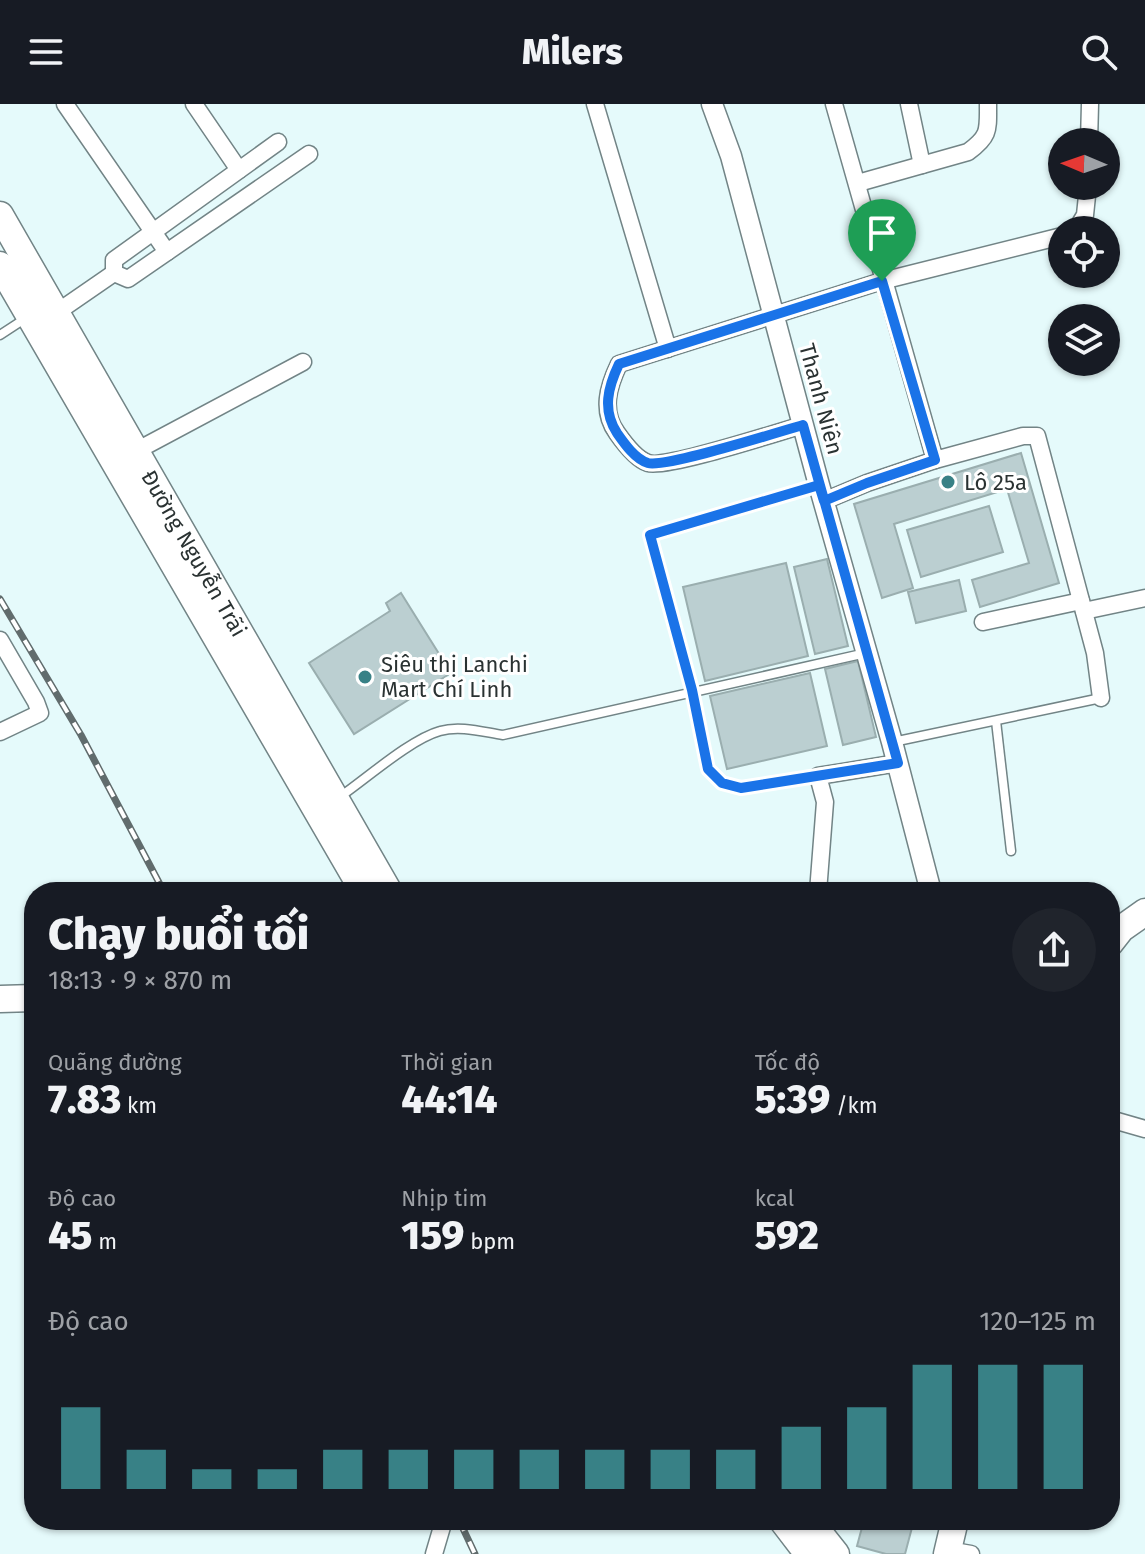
<!DOCTYPE html>
<html lang="vi">
<meta charset="utf-8">
<style>
body{margin:0;font-family:"Fira Sans",sans-serif;background:#20242c;color:#f1f3f6;height:100vh;display:flex;flex-direction:column;font-size:30px;white-space:nowrap}
*{box-sizing:border-box;margin:0}
p{font-size:26px;color:#9ea1a6}
.icon{flex:none;width:44px;height:44px;fill:none;stroke:currentColor;stroke-width:2;stroke-linecap:round;stroke-linejoin:round}
.map{position:relative;flex:1;overflow:hidden}
.sheet{position:absolute;left:24px;top:778px;width:1096px;height:648px;display:flex;flex-direction:column;background:#171b24;border-radius:32px;box-shadow:0 2px 6px #0004}
.sheet>*{flex:none}
.needle{width:52px;rotate:272deg}
.tools{position:absolute;left:1048px;top:24px;display:grid;gap:16px}
.tools a{display:grid;place-items:center;width:72px;height:72px;border-radius:50%;background:#171b24;box-shadow:0 2px 6px #0004;font-size:40px}
.pin{position:absolute;display:grid;place-items:center;width:68px;height:68px;color:#fff;margin:-82px -34px;border-radius:50% 50% 50% 0;rotate:-45deg;box-shadow:0 0 8px #0007}
.pin .icon{rotate:45deg}
.round{display:grid;place-items:center;flex:none;width:84px;height:84px;border-radius:42px;background:#20242c}
.head{display:flex;align-items:center;justify-content:space-between;height:136px;padding:0 24px}
h1{font-size:44px;font-weight:800;line-height:60px}
.figures{display:grid;grid-template-columns:repeat(3,1fr);gap:12px;height:136px;padding:8px 24px}
.figures div{display:grid;align-content:center}
.figures b{font-size:40px;font-weight:800}
.figures small{font-size:22px;font-weight:400}
.figures p{font-size:22px}
.chart{height:224px;padding:16px 24px}
.chart p{display:flex;justify-content:space-between}
.chart svg{width:100%;height:144px;margin-top:8px;stroke:#388186;stroke-width:6}
header{display:flex;justify-content:space-between;align-items:center;height:104px;padding:0 24px;background:#171b24;font-size:36px;font-weight:800}
.map>svg:first-child{display:block}
.building{fill:#bbcfd1;stroke:#9aaeaf;stroke-width:2}
.lines{fill:none;stroke-linecap:round;stroke-linejoin:round}
.service-casing{stroke:#728486;stroke-width:11}
.minor-casing{stroke:#728486;stroke-width:19}
.tertiary-casing{stroke:#728486;stroke-width:23}
.trunk-casing{stroke:#728486;stroke-width:29}
.service{stroke:#fff;stroke-width:8}
.minor{stroke:#fff;stroke-width:16}
.tertiary{stroke:#fff;stroke-width:20}
.trunk{stroke:#fff;stroke-width:26}
.rail-casing{stroke:#616c6d;stroke-width:7}
.rail{stroke:#fff;stroke-width:4;stroke-dasharray:12;stroke-linecap:butt}
.route-casing{stroke:#fff;stroke-width:16}
.route{stroke:#1a73e8;stroke-width:10}
.poi-dot{fill:#388186;stroke:#fff;stroke-width:3}
.labels{text-anchor:middle;dominant-baseline:central;stroke-width:6;stroke-linejoin:round;paint-order:stroke}
.street-label{font-size:22px;fill:#2a3232;stroke:#fff}
.poi-label{font-size:22px;fill:#2a3232;stroke:#fff;text-anchor:start}
</style>
<header><svg class="icon" aria-label="menu" viewBox="0 0 24 24"><path d="M4 6h16M4 12h16M4 18h16"/></svg>Milers<svg class="icon" aria-label="search" viewBox="0 0 24 24"><circle cx="10" cy="10" r="6"/><path d="M15 15l6 6"/></svg></header>
<div class="map">
<svg width="1145" height="1450" viewBox="0 0 1145 1450">
<rect width="100%" height="100%" fill="#e5fafb"/>
<g class="building">
<polygon points="1021,349 1059,479 980,503 972,476 1029,459 1007,385 894,420 913,484 882,494 854,400"/>
<polygon points="989,402 1003,448 921,473 907,426"/>
<polygon points="827,455 848,542 815,550 794,463"/>
<polygon points="786,459 808,552 705,577 683,483"/>
<polygon points="959,476 966,507 916,519 908,488"/>
<polygon points="401,489 451,569 354,630 309,559 390,507 386,499"/>
<polygon points="858,557 876,633 843,641 825,565"/>
<polygon points="810,569 827,642 727,665 710,592"/>
<polygon points="864,1416 914,1416 905,1450 886,1450 857,1442"/>
</g>
<g class="lines">
<g class="service-casing">
<g id="service">
<polyline points="0,231 26,214"/>
<polyline points="996,617 1011,747"/>
<polyline points="893,638 1101,594"/>
<polyline points="818,672 741,684 722,679 708,665 692,586 650,431 818,382"/>
<path d="M341 692C367 674 411 635 440 627 460 621 483 628 503 631L866 549"/>
</g>
</g>
<g class="minor-casing">
<g id="minor">
<polyline points="65,0 167,148"/>
<polyline points="194,0 239,66"/>
<polyline points="595,0 668,245"/>
<polyline points="834,0 935,356 1023,332 1037,332 1095,549 1101,594"/>
<polyline points="909,0 922,61"/>
<polyline points="1089,38 1090,0"/>
<path d="M858 79 968 48C990 32 988 26 988 0"/>
<polyline points="1076,126 1085,111 1088,82"/>
<polyline points="114,169 128,175 309,50"/>
<polyline points="114,169 114,156 278,38"/>
<polyline points="56,209 114,169"/>
<path d="M803 321C778 328 666 365 648 359 636 355 624 339 617 329 601 307 608 283 619 260L882 177 1062 132"/>
<polyline points="136,347 303,258"/>
<polyline points="824,397 867,379 935,356"/>
<polyline points="1084,507 1145,494"/>
<polyline points="983,518 1081,497"/>
<polyline points="0,536 36,598 40,609 0,628"/>
<polyline points="818,788 825,698 818,672 898,659"/>
<polyline points="1110,1015 1145,1025"/>
<polyline points="948,1446 971,1450"/>
<polyline points="434,1450 444,1416"/>
</g>
</g>
<g class="tertiary-casing">
<polyline id="tertiary" points="712,0 731,52 819,381 892,638 931,788"/>
</g>
<g class="trunk-casing">
<g id="trunk">
<path id="s1" d="M0 111 389 788"/>
<polyline points="0,161 364,788"/>
<polyline points="1110,839 1121,825 1145,808"/>
<polyline points="0,895 34,894"/>
<polyline points="782,1416 808,1450"/>
<polyline points="809,1416 836,1450"/>
<polyline points="947,1450 955,1416"/>
</g>
</g>
<use href="#service" class="service"/>
<use href="#minor" class="minor"/>
<use href="#tertiary" class="tertiary"/>
<use href="#trunk" class="trunk"/>
<g class="rail-casing">
<g id="rail">
<polyline points="0,495 81,631 164,788"/>
<polyline points="459,1416 475,1450"/>
</g>
</g>
<use href="#rail" class="rail"/>
</g>
<g class="lines">
<g class="route-casing">
<path id="route" d="M882 177 619 260C608 283 602 306 617 329 624 339 635 355 648 359 666 364 778 328 803 321L898 659 741 684 722 679 708 665 692 586 650 431 819 381 824 397 867 379 935 356 882 177"/>
</g>
<use href="#route" class="route"/>
</g>
<g class="poi-dot">
<circle cx="948" cy="378" r="8"/>
<circle cx="365" cy="573" r="8"/>
</g>
<g class="labels">
<g class="street-label">
<text transform="translate(821 295) rotate(75)">Thanh Niên</text>
<text stroke="none"><textPath href="#s1" startOffset="390">Đường Nguyễn Trãi</textPath></text>
</g>
<g class="poi-label">
<text x="964" y="378">Lô 25a</text>
<text x="381" y="560">Siêu thị Lanchi<tspan x="381" dy="25">Mart Chí Linh</tspan></text>
</g>
</g>
</svg>
<div class="tools">
<a><svg class="needle" viewBox="-14 -14 28 28"><path d="M0-13l5 13h-10z" fill="#e53935"/><path d="M0 13l5-13h-10z" fill="#9ea1a6"/></svg></a>
<a><svg class="icon" aria-label="locate" viewBox="0 0 24 24"><circle cx="12" cy="12" r="6"/><path d="M12 2v4M12 18v4M2 12h4M18 12h4"/></svg></a>
<a><svg class="icon" aria-label="layers" viewBox="0 0 24 24"><path d="M12 4l9 5-9 5-9-5zM3 14l9 5 9-5"/></svg></a>
</div>
<div class="pin" style="left:882px;top:177px;background:#1e9e55"><svg class="icon" aria-label="arrive" viewBox="0 0 24 24"><path d="M6 21V4h12l-3 4 3 4H6"/></svg></div>
<section class="sheet">
<div class="head"><div><h1>Chạy buổi tối</h1><p>18:13 · 9 × 870 m</p></div><a class="round"><svg class="icon" aria-label="share" viewBox="0 0 24 24"><path d="M12 15V3M7 8l5-5 5 5M5 13v7h14v-7"/></svg></a></div>
<div class="figures">
<div><p>Quãng đường</p><b>7.83<small> km</small></b></div>
<div><p>Thời gian</p><b>44:14</b></div>
<div><p>Tốc độ</p><b>5:39<small> /km</small></b></div>
</div>
<div class="figures">
<div><p>Độ cao</p><b>45<small> m</small></b></div>
<div><p>Nhịp tim</p><b>159<small> bpm</small></b></div>
<div><p>kcal</p><b>592</b></div>
</div>
<div class="chart"><p><span>Độ cao</span>120–125 m</p>
<svg viewBox="0 0 160 44" preserveAspectRatio="none"><path d="M5 44V19M15 44V32M25 44V38M35 44V38M45 44V32M55 44V32M65 44V32M75 44V32M85 44V32M95 44V32M105 44V32M115 44V25M125 44V19M135 44V6M145 44V6M155 44V6"/></svg>
</div>
</section>
</div>
